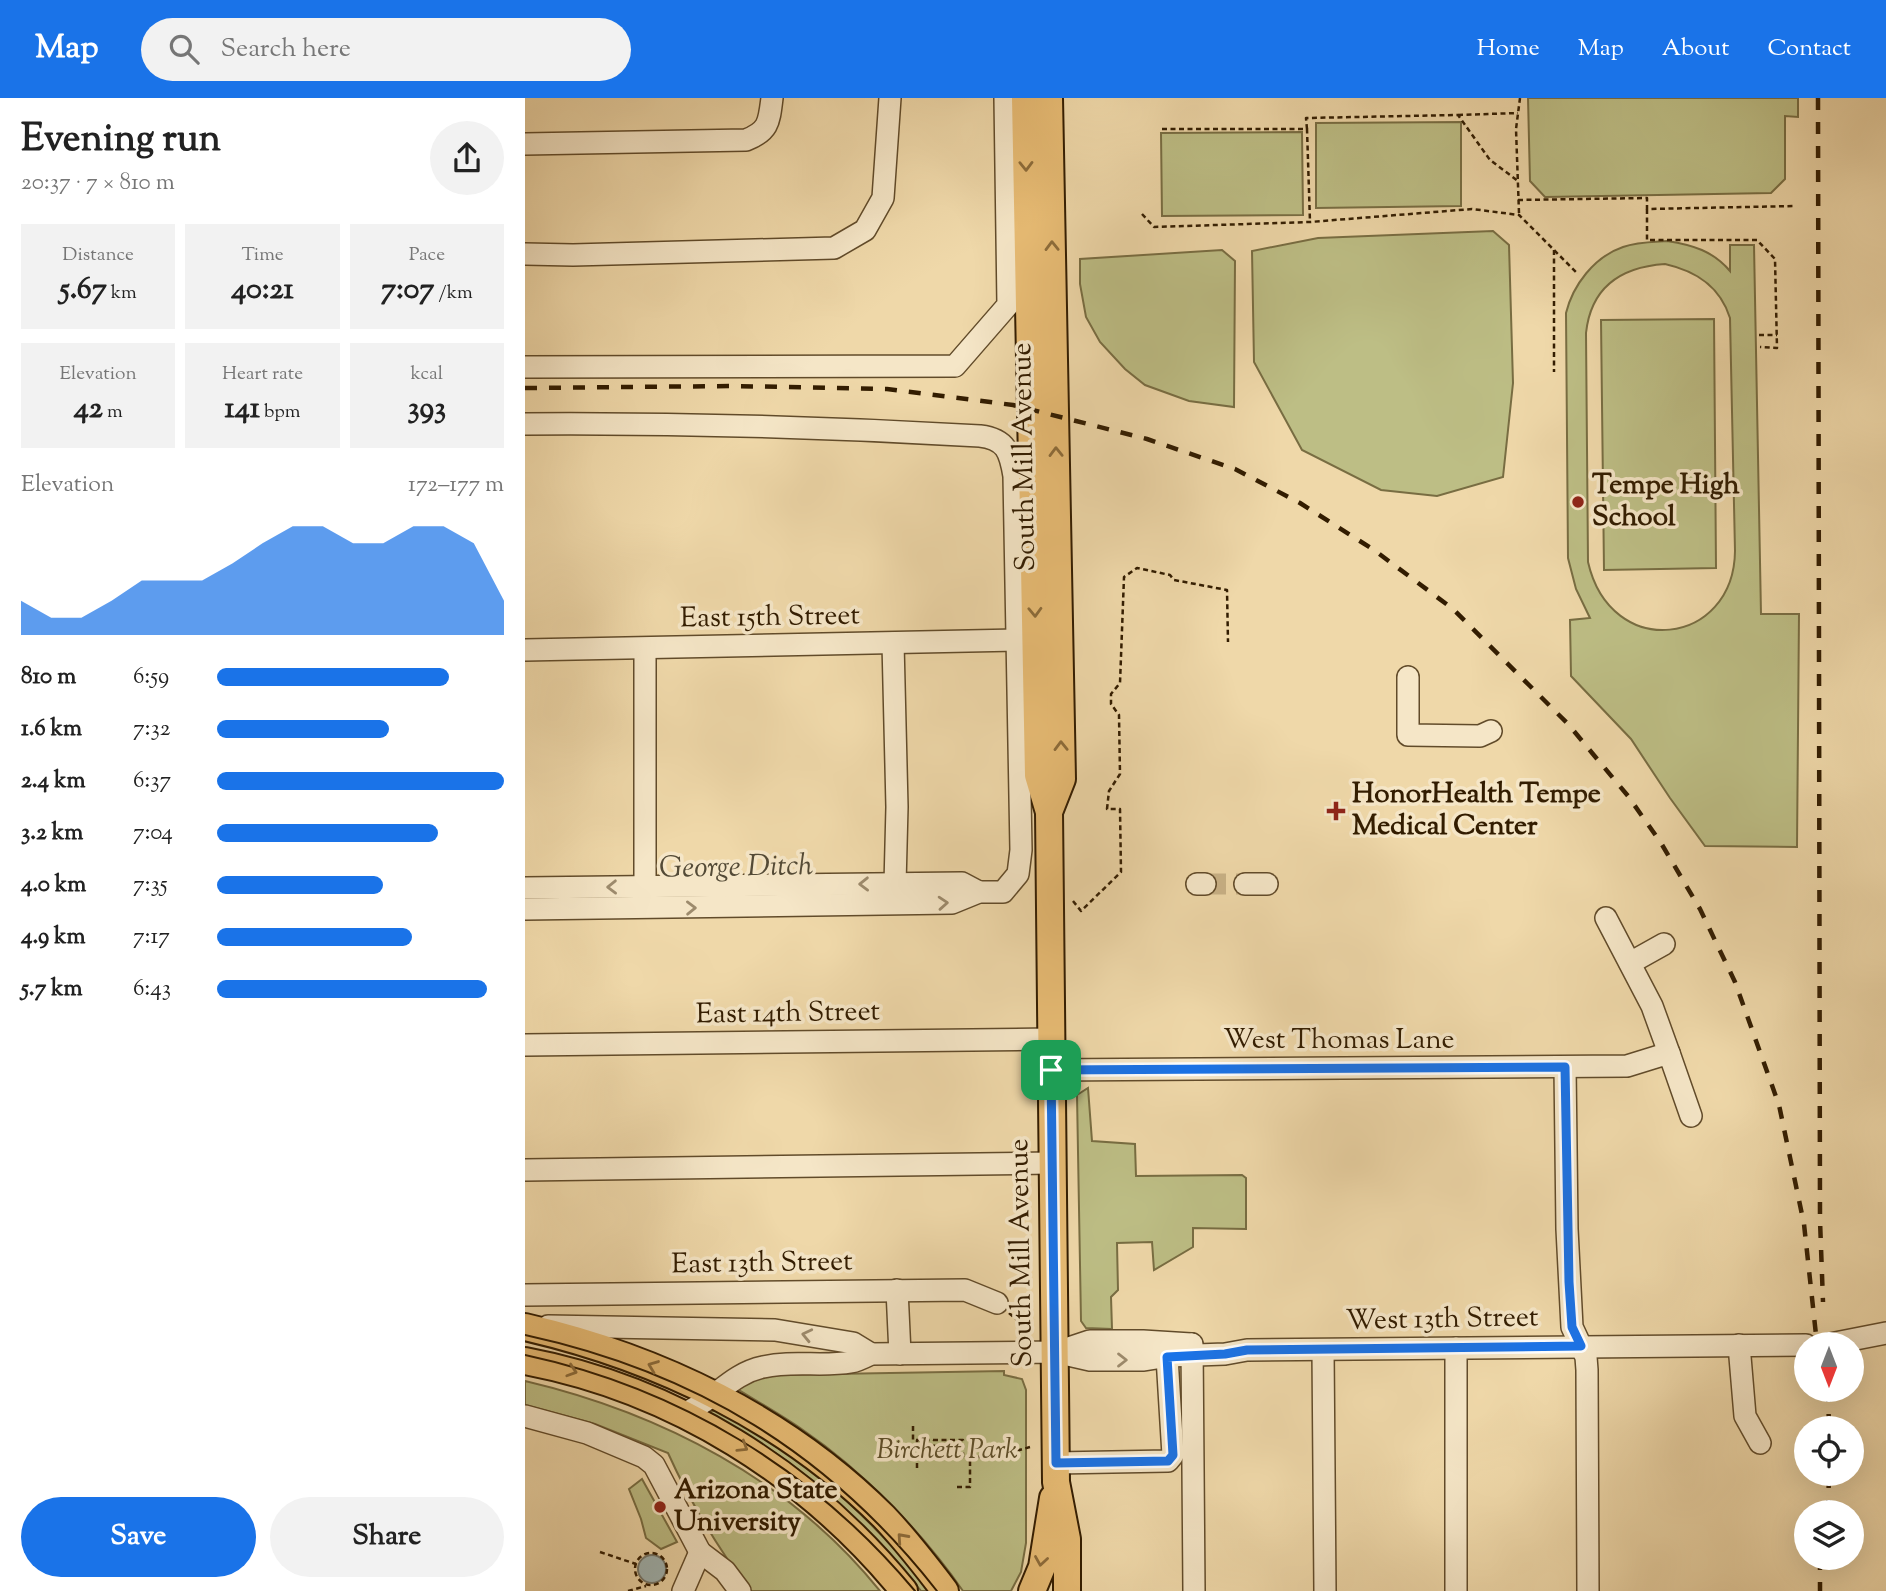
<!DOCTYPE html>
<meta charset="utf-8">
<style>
body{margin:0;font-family:"Sorts Mill Goudy",serif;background:#f2f2f2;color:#222;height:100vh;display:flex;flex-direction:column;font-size:26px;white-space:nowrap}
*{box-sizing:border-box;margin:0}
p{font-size:23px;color:#767676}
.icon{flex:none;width:38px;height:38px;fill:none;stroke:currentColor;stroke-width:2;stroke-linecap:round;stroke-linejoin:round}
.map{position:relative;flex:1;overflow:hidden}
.panel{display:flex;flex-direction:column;background:#fff;width:525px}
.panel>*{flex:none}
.needle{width:46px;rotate:180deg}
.fabs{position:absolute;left:1269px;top:1234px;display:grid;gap:14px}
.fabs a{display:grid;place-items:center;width:70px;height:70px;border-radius:50%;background:#fff;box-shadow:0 7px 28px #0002;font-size:35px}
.pin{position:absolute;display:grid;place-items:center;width:60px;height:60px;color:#fff;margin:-30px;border-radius:14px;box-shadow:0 4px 10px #0006}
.round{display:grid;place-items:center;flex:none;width:74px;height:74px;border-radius:37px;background:#f2f2f2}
.overview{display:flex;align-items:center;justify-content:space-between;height:119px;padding:0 21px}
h1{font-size:38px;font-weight:700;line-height:52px}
.figures{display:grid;grid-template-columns:repeat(3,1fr);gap:10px;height:119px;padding:7px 21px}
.figures div{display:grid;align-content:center;border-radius:0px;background:#f2f2f2;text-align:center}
.figures b{font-size:30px;font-weight:700}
.figures small{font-size:19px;font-weight:400}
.figures p{font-size:19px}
.chart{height:196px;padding:14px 21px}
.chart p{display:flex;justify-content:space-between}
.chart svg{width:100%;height:126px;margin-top:7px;fill:#1a73e8;opacity:.7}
.button{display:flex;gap:14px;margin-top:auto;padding:14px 21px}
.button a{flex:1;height:80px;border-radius:42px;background:#1a73e8;color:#fff;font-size:28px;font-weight:700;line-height:80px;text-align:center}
.button a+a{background:#f2f2f2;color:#222}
ul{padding:0 21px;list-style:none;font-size:23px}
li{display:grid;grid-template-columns:112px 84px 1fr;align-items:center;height:52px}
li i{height:18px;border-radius:9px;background:#1a73e8}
header{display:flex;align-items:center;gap:42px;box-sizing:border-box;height:98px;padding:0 35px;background:#1a73e8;color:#fff}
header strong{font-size:33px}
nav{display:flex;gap:38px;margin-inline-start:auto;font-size:24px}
.search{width:490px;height:63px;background:#f2f2f2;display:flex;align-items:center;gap:18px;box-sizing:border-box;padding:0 24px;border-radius:38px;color:#767676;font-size:26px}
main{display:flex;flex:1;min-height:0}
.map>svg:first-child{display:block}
.green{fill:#bdbe85;stroke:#786d42;stroke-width:2;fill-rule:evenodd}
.water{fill:#a0b6b5;stroke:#74786d;stroke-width:2}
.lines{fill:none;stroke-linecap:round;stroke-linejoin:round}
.minor-tunnel{stroke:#c9b287;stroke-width:21;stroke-dasharray:21 10;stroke-linecap:butt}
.minor-casing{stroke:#614b2a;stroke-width:24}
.major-casing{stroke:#321c00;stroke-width:30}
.path{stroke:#321c00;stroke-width:2.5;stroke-dasharray:5 3.5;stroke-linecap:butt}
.minor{stroke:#f5e6c7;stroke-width:21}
.major{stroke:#e8bc74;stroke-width:26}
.tram{stroke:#321c00;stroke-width:2}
.rail{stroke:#321c00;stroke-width:4.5;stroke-dasharray:12 12;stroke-linecap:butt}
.oneway{stroke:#8d6c3a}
.oneway2{stroke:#9d8b6d}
.route-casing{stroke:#fff;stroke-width:14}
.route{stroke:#1a73e8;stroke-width:9}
.poi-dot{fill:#8f2418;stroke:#f5e6c7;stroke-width:2.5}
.labels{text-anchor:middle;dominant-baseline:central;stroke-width:7;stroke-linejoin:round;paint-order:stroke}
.street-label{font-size:28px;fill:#321c00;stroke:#f5e6c7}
.poi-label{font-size:28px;font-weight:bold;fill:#321c00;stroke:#f5e6c7;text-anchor:start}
.park-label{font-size:28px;font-style:italic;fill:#5c4d28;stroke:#f5e6c7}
.water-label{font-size:30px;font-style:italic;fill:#534a36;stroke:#f5e6c7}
</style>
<header>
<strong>Map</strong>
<div class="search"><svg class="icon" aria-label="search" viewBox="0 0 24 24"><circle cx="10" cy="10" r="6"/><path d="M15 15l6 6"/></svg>Search here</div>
<nav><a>Home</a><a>Map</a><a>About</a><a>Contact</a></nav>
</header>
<main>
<section class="panel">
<div class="overview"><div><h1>Evening run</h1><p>20:37 · 7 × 810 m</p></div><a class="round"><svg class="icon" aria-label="share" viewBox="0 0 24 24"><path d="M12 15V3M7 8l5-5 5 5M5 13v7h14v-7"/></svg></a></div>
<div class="figures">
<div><p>Distance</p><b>5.67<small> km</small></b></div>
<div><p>Time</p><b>40:21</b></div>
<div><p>Pace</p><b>7:07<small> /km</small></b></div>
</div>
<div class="figures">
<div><p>Elevation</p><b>42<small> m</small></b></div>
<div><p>Heart rate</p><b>141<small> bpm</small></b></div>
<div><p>kcal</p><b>393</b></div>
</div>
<div class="chart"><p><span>Elevation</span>172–177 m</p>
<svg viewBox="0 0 160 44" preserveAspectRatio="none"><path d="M0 44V32L10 38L20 38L30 32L40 25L50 25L60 25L70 19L80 12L90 6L100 6L110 12L120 12L130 6L140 6L150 12L160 32V44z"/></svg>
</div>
<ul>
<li><b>810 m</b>6:59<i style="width:81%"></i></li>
<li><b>1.6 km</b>7:32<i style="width:60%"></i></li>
<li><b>2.4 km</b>6:37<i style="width:100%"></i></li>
<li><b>3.2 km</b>7:04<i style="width:77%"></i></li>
<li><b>4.0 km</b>7:35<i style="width:58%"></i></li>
<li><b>4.9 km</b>7:17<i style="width:68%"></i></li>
<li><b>5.7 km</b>6:43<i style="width:94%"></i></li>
</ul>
<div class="button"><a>Save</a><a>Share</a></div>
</section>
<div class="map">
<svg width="1361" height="1493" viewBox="0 0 1361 1493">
<rect width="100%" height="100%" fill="#efd8a9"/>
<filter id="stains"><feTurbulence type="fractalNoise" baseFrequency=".00286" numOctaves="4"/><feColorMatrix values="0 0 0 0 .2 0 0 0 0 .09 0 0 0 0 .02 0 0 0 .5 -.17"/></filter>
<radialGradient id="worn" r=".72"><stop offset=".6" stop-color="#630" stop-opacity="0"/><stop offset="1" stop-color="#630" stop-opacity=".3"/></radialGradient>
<g class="green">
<polygon points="1003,0 1273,0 1273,19 1260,18 1260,81 1246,95 1020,99 1005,83"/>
<polygon points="936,24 936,108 791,110 791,25"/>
<polygon points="777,34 778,117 637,118 636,35"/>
<polygon points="968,133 984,147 988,285 978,379 912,398 856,392 777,352 729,264 727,153 793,140"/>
<path d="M1142 143C1168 147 1188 153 1205 173V147H1229L1236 516H1274L1272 749 1180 748 1145 700 1106 641 1046 578 1045 522 1065 520 1051 491 1043 460 1041 215C1048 187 1069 159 1098 149 1112 144 1128 144 1142 143ZM1140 166C1171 173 1195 188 1205 220L1210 453C1209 548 1086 564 1063 464L1061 235C1066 189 1096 169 1140 166Z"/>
<polygon points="697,152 710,163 709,309 664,303 620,287 600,271 575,244 561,219 555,186 555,161"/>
<polygon points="1189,221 1191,470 1079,472 1076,222"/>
<polygon points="563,990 567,1043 610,1046 611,1078 717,1077 721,1080 721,1131 668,1130 668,1149 629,1172 627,1144 592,1145 593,1192 586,1199 587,1231 561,1230 556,1223 552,997"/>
<path d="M479 1273V1277L497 1281 501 1292V1445L496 1474 486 1493H438C398 1435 337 1372 278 1332 258 1318 235 1305 214 1292L213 1289 235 1279 251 1277Z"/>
<path d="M0 1283C136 1315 266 1382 355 1493H225C193 1450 165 1404 143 1355L70 1326 0 1307Z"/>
<path d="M183 1313H194C216 1326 239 1337 259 1352 315 1391 362 1440 406 1493H396C353 1441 307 1394 252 1356 231 1342 200 1330 183 1313Z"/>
<polygon points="117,1381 152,1444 136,1451 121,1440 116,1421 104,1391"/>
</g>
<circle class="water" cx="127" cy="1471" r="14"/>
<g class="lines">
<polyline class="minor-tunnel" points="680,786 720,786"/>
<g class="minor-casing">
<g id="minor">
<path d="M0 46 221 42C244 33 244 24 247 0"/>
<polyline points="0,156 48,157 309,150 340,132 358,100 365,0"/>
<polyline points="0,269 430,268 483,207 480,0"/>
<path d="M0 326C152 325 303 329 455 338 481 341 485 354 489 378L496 752 493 776 478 794H454L427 805 0 811"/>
<polyline points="368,545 372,709 370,786"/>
<polyline points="0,552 492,542"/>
<polyline points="883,579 883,637 955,638 966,633"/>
<polyline points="672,786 680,786"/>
<polyline points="720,786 742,786"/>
<polyline points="120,789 120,551"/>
<polyline points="0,790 437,785 454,794"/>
<polyline points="1081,820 1127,908 1144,955"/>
<polyline points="1105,865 1139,846"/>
<polyline points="0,947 526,941"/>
<polyline points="1040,969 1042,1131 1047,1229 1061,1259 1062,1272 1063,1493"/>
<polyline points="526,972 1102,968 1144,955 1166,1018"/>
<polyline points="0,1072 527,1065"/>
<polyline points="372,1192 375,1256"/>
<polyline points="0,1197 440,1192 472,1205"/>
<polyline points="23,1228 250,1232 328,1245 346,1256"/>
<polyline points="667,1246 669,1493"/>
<polyline points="1305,1246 1361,1235"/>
<polyline points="1214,1247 1220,1318 1235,1345"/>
<polyline points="798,1252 800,1493"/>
<polyline points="532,1254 565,1243 618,1243 666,1246"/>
<path d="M158 1316C189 1303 205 1276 238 1269 267 1262 297 1269 326 1264 332 1263 340 1259 346 1256L530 1254 565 1262H619L644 1258 700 1256 722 1252 1281 1247"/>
<polyline points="0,1318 62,1335 119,1359 129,1367 175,1454 200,1473 215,1493"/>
<polyline points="531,1365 643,1363 648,1357 642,1259"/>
<polyline points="158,1493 175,1454"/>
<polyline points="931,1493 931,1250"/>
</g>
</g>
<g class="major-casing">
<g id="major">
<polyline points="500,0 513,677 524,714 531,1384 542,1441 542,1493"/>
<polyline points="524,0 537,681 524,714"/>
<path d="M0 1229C134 1260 261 1321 359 1419 381 1442 401 1468 420 1493"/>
<path d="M0 1263C149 1291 284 1376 379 1493"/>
<polyline points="507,1493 517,1469 528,1400"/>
</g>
</g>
<g class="path">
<polyline points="933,17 993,15"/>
<polyline points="637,31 782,31 785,124"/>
<polyline points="782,31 781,20 933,17 965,62 993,83"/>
<polyline points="993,102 1122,100 1122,111 1270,108"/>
<polyline points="1122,111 1122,142 1232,142 1250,161 1252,250 1235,249"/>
<polyline points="994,115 991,31 995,0"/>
<polyline points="617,116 629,129 785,124 947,111 994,117 1052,175"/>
<polyline points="1029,152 1029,274"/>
<polyline points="1234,237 1252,237"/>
<polyline points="548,803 556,813 596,774 595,711 582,711 584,693 595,676 594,617 586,606 586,596 595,585 599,479 612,470 645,477 649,482 702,492 703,544"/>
<polyline points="484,1215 500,1229"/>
<polyline points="388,1328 388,1342 438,1342 438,1359 470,1359 505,1349"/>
<polyline points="392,1360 409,1360 409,1342"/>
<polyline points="392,1370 392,1342"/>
<polyline points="432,1389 445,1389 445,1359"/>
<polyline points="75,1454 111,1466"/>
<circle cx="126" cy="1471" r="16"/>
<polyline points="103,1493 121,1488"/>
</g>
<use href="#minor" class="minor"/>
<use href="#major" class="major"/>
<g class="tram">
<path d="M0 1237C170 1274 304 1355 412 1493"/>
<path d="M0 1257C154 1290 289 1372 390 1493"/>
</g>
<g class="rail">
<polyline points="1293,0 1295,1122 1298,1204"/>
<polyline points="0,290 208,288 362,291 488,307 622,341 710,371 775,405 849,452 928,511 1043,626 1103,698 1136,745 1175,811 1210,884 1254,1007 1279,1126 1292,1246"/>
<polyline points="1303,1292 1304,1330"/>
<polyline points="1303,1414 1304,1376"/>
<polyline points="1295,1460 1295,1493"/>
</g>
</g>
<defs><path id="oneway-chevron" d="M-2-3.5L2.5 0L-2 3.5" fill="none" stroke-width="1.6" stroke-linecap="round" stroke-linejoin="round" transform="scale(1.75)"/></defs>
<g class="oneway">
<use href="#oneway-chevron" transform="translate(501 68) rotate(89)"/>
<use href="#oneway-chevron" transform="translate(527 148) rotate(-91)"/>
<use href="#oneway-chevron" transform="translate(531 354) rotate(-91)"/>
<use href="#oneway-chevron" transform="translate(510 514) rotate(88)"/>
<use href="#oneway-chevron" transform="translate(536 648) rotate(-91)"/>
<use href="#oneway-chevron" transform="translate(128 1268) rotate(-159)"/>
<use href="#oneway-chevron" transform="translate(47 1273) rotate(18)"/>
<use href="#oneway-chevron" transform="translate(218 1349) rotate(32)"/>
<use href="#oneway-chevron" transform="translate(377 1440) rotate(-132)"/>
<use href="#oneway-chevron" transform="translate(516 1463) rotate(99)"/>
</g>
<g class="oneway2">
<use href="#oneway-chevron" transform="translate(339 786) rotate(179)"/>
<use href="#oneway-chevron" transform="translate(87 789) rotate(179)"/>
<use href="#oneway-chevron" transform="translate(418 805) rotate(-4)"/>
<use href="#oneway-chevron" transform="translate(166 810) rotate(-1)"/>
<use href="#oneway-chevron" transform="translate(282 1237) rotate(-167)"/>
<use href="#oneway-chevron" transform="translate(597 1262)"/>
</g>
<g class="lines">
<g class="route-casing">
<polygon id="route" points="1040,969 1044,1184 1047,1229 1056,1248 722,1252 700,1256 642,1259 648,1357 643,1363 531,1365 526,972"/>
</g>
<use href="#route" class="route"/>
</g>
<g class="poi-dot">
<circle cx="1053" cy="404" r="7"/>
<path d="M807.5 702.5h7v7h7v7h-7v7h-7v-7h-7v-7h7z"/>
<circle cx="135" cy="1409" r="7"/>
</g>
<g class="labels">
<g class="street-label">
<text transform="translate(500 359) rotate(-91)">South Mill Avenue</text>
<text transform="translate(245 520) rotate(-1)">East 15th Street</text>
<text transform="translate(263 916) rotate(-1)">East 14th Street</text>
<text x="814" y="943">West Thomas Lane</text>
<text transform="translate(497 1155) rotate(-91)">South Mill Avenue</text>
<text transform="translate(237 1166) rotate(-1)">East 13th Street</text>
<text transform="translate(917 1222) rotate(-1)">West 13th Street</text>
</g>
<g class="poi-label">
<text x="1067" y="388">Tempe High<tspan x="1067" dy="32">School</tspan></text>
<text x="827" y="697">HonorHealth Tempe<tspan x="827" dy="32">Medical Center</tspan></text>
<text x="149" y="1393">Arizona State<tspan x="149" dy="32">University</tspan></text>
</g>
<g class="park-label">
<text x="422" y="1353">Birchett Park</text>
</g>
<g class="water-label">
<text transform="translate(211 770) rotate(-1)">George Ditch</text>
</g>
</g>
<rect width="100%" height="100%" filter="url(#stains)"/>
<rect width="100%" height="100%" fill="url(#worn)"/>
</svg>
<div class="fabs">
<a><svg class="needle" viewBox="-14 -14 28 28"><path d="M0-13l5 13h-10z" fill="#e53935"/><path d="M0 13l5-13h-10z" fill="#767676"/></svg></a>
<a><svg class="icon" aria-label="locate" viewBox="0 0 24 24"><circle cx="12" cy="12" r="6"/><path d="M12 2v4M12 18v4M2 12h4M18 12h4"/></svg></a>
<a><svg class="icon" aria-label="layers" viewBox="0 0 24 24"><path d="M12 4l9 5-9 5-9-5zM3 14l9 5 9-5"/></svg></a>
</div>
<div class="pin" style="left:526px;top:972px;background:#1e9e55"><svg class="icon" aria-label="arrive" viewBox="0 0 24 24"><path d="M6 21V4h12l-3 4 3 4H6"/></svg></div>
</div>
</main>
